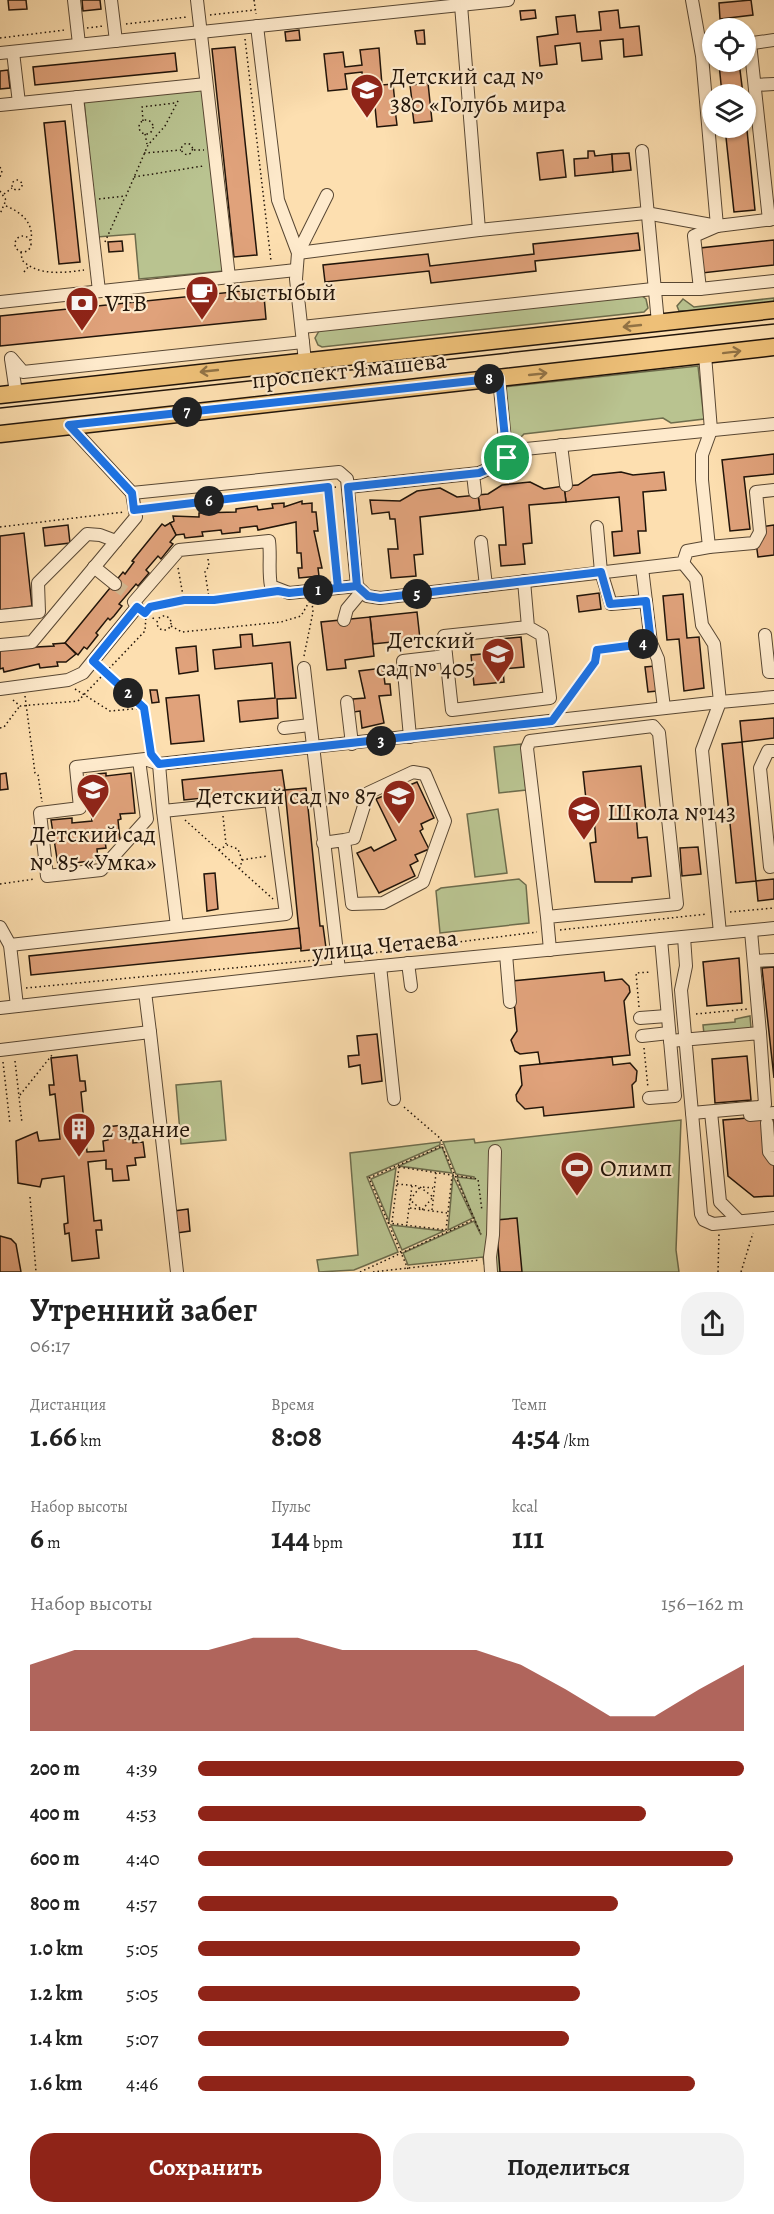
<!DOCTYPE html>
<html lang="ru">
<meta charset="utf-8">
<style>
body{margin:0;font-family:Alegreya,serif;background:#f2f2f2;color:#222;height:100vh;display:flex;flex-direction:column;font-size:22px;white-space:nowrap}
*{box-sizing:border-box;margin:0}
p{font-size:20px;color:#767676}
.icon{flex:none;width:33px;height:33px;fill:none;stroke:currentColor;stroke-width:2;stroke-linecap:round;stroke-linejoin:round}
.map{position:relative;height:1272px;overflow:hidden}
.sheet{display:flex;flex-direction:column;background:#fff;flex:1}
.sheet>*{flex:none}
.buttons{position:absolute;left:702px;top:18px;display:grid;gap:12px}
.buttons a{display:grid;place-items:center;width:54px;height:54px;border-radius:50%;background:#fff;box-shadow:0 2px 4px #0004;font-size:30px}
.pin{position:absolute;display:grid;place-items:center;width:51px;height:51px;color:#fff;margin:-26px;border:3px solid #fff;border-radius:50%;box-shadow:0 2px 6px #0007}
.km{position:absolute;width:30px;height:30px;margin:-15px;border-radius:50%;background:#222;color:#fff;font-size:16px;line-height:30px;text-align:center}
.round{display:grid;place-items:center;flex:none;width:63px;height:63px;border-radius:24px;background:#f2f2f2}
.head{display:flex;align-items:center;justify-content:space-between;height:102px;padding:0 30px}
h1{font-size:33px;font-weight:700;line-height:45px}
.stats{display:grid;grid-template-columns:repeat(3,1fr);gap:9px;height:102px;padding:6px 30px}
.stats div{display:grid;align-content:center}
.stats b{font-size:30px;font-weight:700}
.stats small{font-size:16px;font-weight:400}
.stats p{font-size:16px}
.chart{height:168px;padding:12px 30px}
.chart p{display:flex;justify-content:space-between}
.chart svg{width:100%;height:108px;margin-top:6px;fill:#8f2418;opacity:.7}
.button{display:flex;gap:12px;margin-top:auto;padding:12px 30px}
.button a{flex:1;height:69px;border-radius:24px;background:#8f2418;color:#fff;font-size:24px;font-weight:700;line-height:69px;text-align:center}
.button a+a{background:#f2f2f2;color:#222}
ul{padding:0 30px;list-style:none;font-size:20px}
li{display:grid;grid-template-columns:96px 72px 1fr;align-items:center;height:45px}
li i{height:15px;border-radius:8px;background:#8f2418}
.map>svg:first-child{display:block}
.green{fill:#b9c390;stroke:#6d6c4c;stroke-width:1.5}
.building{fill:#e0a27b;stroke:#211409;stroke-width:1.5}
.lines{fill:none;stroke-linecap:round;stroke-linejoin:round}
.minor-tunnel{stroke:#d1b68f;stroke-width:12;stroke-dasharray:12 6;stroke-linecap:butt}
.minor-casing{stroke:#584733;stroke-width:14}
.major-casing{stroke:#211409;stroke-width:19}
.path{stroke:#211409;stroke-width:1.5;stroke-dasharray:1.5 3;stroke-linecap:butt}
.minor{stroke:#feeacc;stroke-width:12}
.major{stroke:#eec078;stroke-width:16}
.tram{stroke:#211409;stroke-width:1.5}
.oneway{stroke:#927346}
.route-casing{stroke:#fff;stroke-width:12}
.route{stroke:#1a73e8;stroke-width:8}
.labels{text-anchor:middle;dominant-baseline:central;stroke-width:4.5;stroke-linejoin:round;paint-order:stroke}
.poi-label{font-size:24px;fill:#211409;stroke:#feeacc;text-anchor:start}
.street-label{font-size:24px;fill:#211409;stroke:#feeacc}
</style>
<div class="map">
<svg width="774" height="1272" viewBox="0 0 774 1272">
<rect width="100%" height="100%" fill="#fddfb0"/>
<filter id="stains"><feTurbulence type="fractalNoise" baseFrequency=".00333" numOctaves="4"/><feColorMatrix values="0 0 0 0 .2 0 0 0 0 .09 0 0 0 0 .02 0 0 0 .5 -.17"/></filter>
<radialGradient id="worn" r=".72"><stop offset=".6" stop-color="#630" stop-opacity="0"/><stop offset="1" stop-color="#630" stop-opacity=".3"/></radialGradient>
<g class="green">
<polygon points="206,88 224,271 139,279 135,234 97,237 84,100"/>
<polygon points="642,296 646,299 648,308 644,312 322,347 318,345 315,338 319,331 328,328"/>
<polygon points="774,298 774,302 690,311 679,311 677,306 683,299 694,307"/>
<polygon points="698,366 704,419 671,423 663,418 524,434 519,439 509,440 504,387"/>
<polygon points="521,744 526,790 499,793 494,747"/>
<polygon points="498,809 507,873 475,877 467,814"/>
<polygon points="519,879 526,885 529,923 440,933 436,891 441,888"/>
<polygon points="750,1016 751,1028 704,1034 703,1025 735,1022 735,1019"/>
<polygon points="221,1081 226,1140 181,1144 176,1085"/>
<polygon points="681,1120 676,1250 679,1272 494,1272 493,1263 484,1264 483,1257 408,1265 403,1253 474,1221 481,1235 457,1177 474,1179 474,1177 456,1174 443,1142 474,1139 475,1143"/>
<polygon points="440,1142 440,1145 367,1177 398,1252 354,1270 319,1272 317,1260 358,1255 350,1153"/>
<polygon points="442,1147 452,1173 399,1166"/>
<polygon points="396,1168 389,1221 371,1179"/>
<polygon points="453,1176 473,1218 448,1230"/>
<polygon points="391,1225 444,1231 402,1250"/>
</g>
<g class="building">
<polygon points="8,0 26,0 27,9 9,10"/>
<polygon points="82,0 100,0 101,9 83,11"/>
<polygon points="751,0 753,15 720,19 719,3"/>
<polygon points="535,10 536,18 521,20 520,11"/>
<polygon points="618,10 620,28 639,26 642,55 624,57 623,39 600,41 602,59 582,61 580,43 555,46 557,64 540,66 537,37 558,34 556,17 575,15 577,32 601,30 599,12"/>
<polygon points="299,30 300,40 286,41 285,32"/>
<polygon points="424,30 425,44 417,44 415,31"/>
<polygon points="235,47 257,255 234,257 212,49"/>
<polygon points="379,48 382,85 393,84 395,103 412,101 410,85 428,83 432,121 414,123 412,107 395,109 397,125 377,127 373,86 364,87 362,72 345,74 347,89 328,91 324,54 343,52 345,67 362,65 360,50"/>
<polygon points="175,53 177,71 35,85 33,67"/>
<polygon points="739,62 743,94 722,94 719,64"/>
<polygon points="8,70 10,88 0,89 0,71"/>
<polygon points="746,120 755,210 734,212 725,128 746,128"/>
<polygon points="65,121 80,262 59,264 44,123"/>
<polygon points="563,150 566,177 540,180 537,153"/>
<polygon points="588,151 594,151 595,156 612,154 613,172 575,176 574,159 588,158"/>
<polygon points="629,153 631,170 613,172 612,154"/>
<polygon points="638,233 640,250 535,261 536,271 431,283 429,271 325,282 323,265 428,254 430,266 534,254 533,244"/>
<polygon points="774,240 774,265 702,273 700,248"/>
<polygon points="122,241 123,251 109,252 108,242"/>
<polygon points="252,290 253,298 264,296 266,319 0,346 0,316"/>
<polygon points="774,454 774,474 744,477 750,529 730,531 722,460"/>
<polygon points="621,472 633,475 664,472 666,490 643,492 646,531 638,531 640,553 614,556 612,532 622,531 619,497 566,502 564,486 578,485 593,475"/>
<polygon points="530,482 544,489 564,486 566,502 529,505 532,543 523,544 525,564 501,566 499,545 506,545 503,507 480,510 478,495 488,494 502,485"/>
<polygon points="440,488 457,497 478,495 480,510 420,517 423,554 414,555 416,576 391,578 388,549 398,549 395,519 390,519 389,512 372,514 370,500 400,501 417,491"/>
<polygon points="302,501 302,504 312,503 312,512 316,512 318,531 314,531 322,568 318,568 319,576 299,578 298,568 302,568 301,553 297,553 296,522 258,530 257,526 240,528 240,532 222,534 221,530 202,532 203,536 185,538 184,534 176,535 170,523 174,521 173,516 199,517 199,513 236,512 236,509 257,506 258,510 273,508 272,504 284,503 284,507"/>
<polygon points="170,523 176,535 170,542 173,544 161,559 158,556 146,570 149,573 138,586 136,584 119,604 122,606 114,616 110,620 108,618 96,633 98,635 87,649 84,647 78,655 65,643 123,572 125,574 134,562 132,561 162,524 165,526"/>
<polygon points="68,525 70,543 45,546 43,528"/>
<polygon points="774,525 774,555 758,557 754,528"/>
<polygon points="24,533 32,606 0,610 0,536"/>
<polygon points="599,593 601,609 579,612 577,596"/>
<polygon points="683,594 687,638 699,637 704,688 684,691 679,639 667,640 663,596"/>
<polygon points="417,612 420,639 373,644 370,617"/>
<polygon points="370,617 374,656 345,660 346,668 327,670 321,622"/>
<polygon points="252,634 253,646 290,642 296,698 277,699 278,718 240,722 238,701 275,698 272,663 215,669 213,650 241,647 240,635"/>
<polygon points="521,637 524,667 503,669 504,682 474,685 471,655 493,653 491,640"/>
<polygon points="65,643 76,654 66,662 57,662 58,666 40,668 39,664 4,672 3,668 0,669 0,649 54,646 53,644"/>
<polygon points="196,646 198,671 179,674 176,648"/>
<polygon points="655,666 657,691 648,692 645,667"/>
<polygon points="383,668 385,684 390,684 391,695 379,696 384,723 362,728 360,711 354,712 353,699 365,698 359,671"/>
<polygon points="150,690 157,690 159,702 152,703"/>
<polygon points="199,695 204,741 171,744 166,698"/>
<polygon points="774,718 774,738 742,742 740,721"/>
<polygon points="742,742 756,881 736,883 722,744"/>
<polygon points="641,766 646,812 636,813 638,838 647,837 651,876 632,878 632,882 595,882 590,843 596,842 594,818 588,818 583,772"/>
<polygon points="282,770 285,790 184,800 182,780"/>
<polygon points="6,773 8,789 0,790 0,774"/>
<polygon points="106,773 106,776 131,773 135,813 120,814 121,819 118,820 120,840 105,841 106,848 97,849 98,860 58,865 51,820 72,818 72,823 92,821 87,775"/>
<polygon points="417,782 434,818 421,824 423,829 420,831 429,849 415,855 418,861 410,865 415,876 379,893 357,853 371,847 374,851 396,840 376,799"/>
<polygon points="306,788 320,926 323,926 326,948 301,951 285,790"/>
<polygon points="698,847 701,874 682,876 680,848"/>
<polygon points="215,873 218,909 207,911 204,874"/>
<polygon points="774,879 774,899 758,901 756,881"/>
<polygon points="299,928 301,948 31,975 29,956"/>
<polygon points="739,958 742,1003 707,1006 703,962"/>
<polygon points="774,967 774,1078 762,968"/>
<polygon points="604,972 605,981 622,979 629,986 630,992 624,1001 630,1055 540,1064 538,1052 520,1054 515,1051 511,1040 517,1031 512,981"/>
<polygon points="377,1034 382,1081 362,1084 360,1065 349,1067 348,1056 359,1055 357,1036"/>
<polygon points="77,1055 80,1081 85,1081 86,1091 81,1092 87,1152 104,1151 103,1141 108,1140 107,1127 123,1125 125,1139 133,1138 133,1143 143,1142 145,1157 135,1158 136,1165 127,1166 129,1180 113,1181 112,1169 106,1169 106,1160 88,1162 94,1221 101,1220 102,1230 96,1230 99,1258 72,1261 69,1233 65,1234 64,1224 68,1223 64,1176 42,1179 40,1187 18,1183 16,1141 37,1132 39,1141 60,1139 55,1094 50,1095 49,1085 54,1085 51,1058"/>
<polygon points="747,1056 751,1100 715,1103 712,1059"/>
<polygon points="612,1057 613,1065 630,1063 637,1071 636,1081 632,1085 634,1107 544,1116 543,1107 525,1109 517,1101 516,1095 522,1085 520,1066"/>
<polygon points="774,1116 774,1196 754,1197 728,1176 723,1120"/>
<polygon points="188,1209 190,1231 177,1233 174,1211"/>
<polygon points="517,1218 522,1272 500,1272 496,1220"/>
<polygon points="0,1236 11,1239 16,1244 21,1272 0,1272"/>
</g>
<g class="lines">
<polyline class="minor-tunnel" points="115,584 128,594"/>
<g class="minor-casing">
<g id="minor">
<polyline points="74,0 79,44"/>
<polyline points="111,0 116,41"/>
<polyline points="197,0 229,277"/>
<polyline points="692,0 702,56 717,226"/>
<polyline points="461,5 479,230"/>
<polyline points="257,26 278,200 298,253 296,279 305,361"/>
<polyline points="750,43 769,220"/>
<polyline points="746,44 774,40"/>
<polyline points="13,52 19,103"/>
<polyline points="0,53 508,0"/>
<polyline points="755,85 774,84"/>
<polyline points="77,97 99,291"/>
<polyline points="0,105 206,84"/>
<polyline points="642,151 658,323"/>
<polyline points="298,253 479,230 646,213 717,226"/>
<polyline points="298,253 327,195"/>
<polyline points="700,289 694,236 717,226 774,219"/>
<polyline points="0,302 296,270"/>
<polyline points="302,327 653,289 700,289 774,281"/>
<polyline points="11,358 23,372 303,342"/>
<polyline points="11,359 16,393"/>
<polyline points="499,378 506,451 774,424"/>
<polyline points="561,445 566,485"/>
<polyline points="473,474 475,492"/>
<polyline points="348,487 479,473 507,461 506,451"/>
<polyline points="132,493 339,472 347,479 357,586 367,596 380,598 683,563 687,551 709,547 702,480 702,455 711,430 705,355"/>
<polyline points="597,527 601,572 611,604 646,601"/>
<polyline points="481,542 486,586"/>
<polyline points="709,547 754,543 760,532 756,492 774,490"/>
<polyline points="94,567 115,584"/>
<polyline points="642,568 651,643 658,659 664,708"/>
<polyline points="524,581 528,627 444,636 452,710 550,698 542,635 528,627"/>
<polyline points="0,616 39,612 38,583 87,534 100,535 116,541"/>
<polyline points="344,620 347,609 362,591"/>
<polyline points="765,635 769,672 774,672"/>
<polyline points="0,645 32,642 136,517 132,493 69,425"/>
<polyline points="304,668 339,970"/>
<path d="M0 689 68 680 83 673 137 607 134 602 179 550 269 541C271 557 268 570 271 586L289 593 357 586"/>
<polyline points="347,702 352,744"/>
<polyline points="284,728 310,725"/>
<polyline points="410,737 403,661 446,656"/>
<polyline points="774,751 768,751 760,768 770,867 774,866"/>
<polyline points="139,760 147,819 101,870 47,876 40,813 80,808 76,767 145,759 159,764"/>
<polyline points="163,811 177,926"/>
<polyline points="323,843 344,840 352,904 383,903 423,882 445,821 425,774 413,772 368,793 354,838 344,840"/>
<polyline points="547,917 527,748 530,741 653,726 659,733 677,904 547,917 550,950"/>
<polyline points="0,927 10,945 17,1006"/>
<polyline points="751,931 760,1033"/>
<polyline points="720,933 702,750 720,702 774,697"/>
<polyline points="10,945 286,914 271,800 163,811 159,764 720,702 714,644 702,625 696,579 683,563"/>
<polyline points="506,954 510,1002"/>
<polyline points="754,961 774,960"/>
<polyline points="408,963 411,986"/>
<polyline points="380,966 394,1099"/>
<polyline points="145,992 150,1032"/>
<polyline points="0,1008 339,970 774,928"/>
<polyline points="640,1018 667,1016"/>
<polyline points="642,1036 669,1033"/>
<polyline points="670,1041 760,1033 765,1104 759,1107 692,1113 681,990 686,966 684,937"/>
<polyline points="0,1050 150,1032 177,1272"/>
<polyline points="649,1098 675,1096 661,939"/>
<polyline points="711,1112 720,1202 739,1221"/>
<polyline points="692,1113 701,1214 704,1220 713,1224 774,1218"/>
<polyline points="750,1115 774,1113"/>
<polyline points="767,1123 769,1152 774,1159"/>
<polyline points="491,1272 490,1257 493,1235 495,1151"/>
</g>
</g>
<g class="major-casing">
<g id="major">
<polyline points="0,395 774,310"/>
<polyline points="0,434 774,347"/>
</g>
</g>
<g class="path">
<polyline points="254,0 256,14"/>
<polyline points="210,15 255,10"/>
<polyline points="126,24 187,17"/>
<polyline points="87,28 103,26"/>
<polyline points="0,38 65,30"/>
<polyline points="245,39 271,261"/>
<circle cx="146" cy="127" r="7"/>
<polyline points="143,121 142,107 175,103"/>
<polyline points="145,134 147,144"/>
<circle cx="187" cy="149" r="5.5"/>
<polyline points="194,150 204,150"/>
<polyline points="144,153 181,150"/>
<polyline points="0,167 2,171 0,177"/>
<polyline points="134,177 203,166"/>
<circle cx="17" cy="185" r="5"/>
<polyline points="0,191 6,200 0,214"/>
<polyline points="4,194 12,188"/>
<polyline points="99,199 126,196 148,145 165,126 179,99"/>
<path d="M6 206C21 212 34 223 31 240"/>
<circle cx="23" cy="244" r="8"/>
<polyline points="105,242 125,197"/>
<path d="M21 252 22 260C37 276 64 273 84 270"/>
<polyline points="24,272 29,266"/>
<polyline points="328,487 337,578"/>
<polyline points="147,509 336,487"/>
<polyline points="0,527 124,512"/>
<polyline points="208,559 209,566 205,572 209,598"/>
<polyline points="178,568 184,601"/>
<path d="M147 610 150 607C188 600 224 598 262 593"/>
<polyline points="145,613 156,620"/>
<circle cx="164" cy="623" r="7"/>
<polyline points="171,626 182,632 281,622 301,616 309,602"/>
<polyline points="304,656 313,612 312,602"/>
<polyline points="101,667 143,707"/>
<polyline points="75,689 110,711 144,708 151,750"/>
<polyline points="25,696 35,773 38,775 42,802"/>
<polyline points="13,700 20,706 78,701 145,631 146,615"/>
<polyline points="561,708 595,662 597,650 639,645"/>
<polyline points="0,728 4,727 19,707"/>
<polyline points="223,816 226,844"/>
<polyline points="185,820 273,899"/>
<polyline points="219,850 227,845 238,849 242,860 240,868"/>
<polyline points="242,860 267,856"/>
<polyline points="0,884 35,879"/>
<polyline points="730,912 774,908"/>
<polyline points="560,930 707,914"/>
<polyline points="349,956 537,932"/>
<polyline points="26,988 326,959"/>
<polyline points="639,1007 636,973 651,972"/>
<polyline points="696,1014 748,1009"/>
<polyline points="644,1048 648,1088"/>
<polyline points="15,1061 22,1123"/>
<polyline points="3,1062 10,1124"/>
<polyline points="20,1095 52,1055"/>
<polyline points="404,1107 441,1139 442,1145"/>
<polyline points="399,1167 478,1179 482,1211"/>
<polyline points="397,1184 418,1186"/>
<polygon points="420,1187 433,1197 422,1210 410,1200"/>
<polyline points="423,1187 433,1188"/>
<polyline points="30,1197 36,1272"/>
<polyline points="410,1208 447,1213"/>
<polyline points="432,1210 436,1173"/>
<polyline points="392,1222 399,1167"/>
<polyline points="388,1223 446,1230"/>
<polyline points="407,1223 412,1186"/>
<polyline points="446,1230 452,1176"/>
<polyline points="408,1269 369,1178 442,1146 481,1234"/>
<polyline points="360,1272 473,1220"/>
<polyline points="373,1272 480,1260"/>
<polyline points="718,1272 719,1234"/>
<polyline points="741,1272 753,1233"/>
</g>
<use href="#minor" class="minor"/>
<use href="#major" class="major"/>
<polyline class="tram" points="0,408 774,324"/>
</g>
<defs><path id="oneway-shaft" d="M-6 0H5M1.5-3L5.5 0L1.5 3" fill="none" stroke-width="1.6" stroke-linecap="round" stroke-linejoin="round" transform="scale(1.5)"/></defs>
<g class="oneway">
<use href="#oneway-shaft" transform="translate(632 326) rotate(174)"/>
<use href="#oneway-shaft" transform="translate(732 352) rotate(-7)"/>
<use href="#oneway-shaft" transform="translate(209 371) rotate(174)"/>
<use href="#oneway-shaft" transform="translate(538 374) rotate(-6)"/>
</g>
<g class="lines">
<g class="route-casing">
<polyline id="route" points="507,458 507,461 479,473 348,487 357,586 289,593 278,591 214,600 184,600 150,607 145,613 137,607 93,661 144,708 151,754 159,764 552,721 595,662 597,650 651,643 646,601 610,604 601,572 380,598 368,596 357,586 338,588 328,487 134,510 132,493 69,425 499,378 507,458"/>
</g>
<use href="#route" class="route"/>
</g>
<defs>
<g id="school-pin" transform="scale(1.725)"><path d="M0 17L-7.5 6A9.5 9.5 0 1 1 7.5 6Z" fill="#8f2418" stroke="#feeacc"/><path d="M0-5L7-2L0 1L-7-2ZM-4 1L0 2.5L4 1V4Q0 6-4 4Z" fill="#fff"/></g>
<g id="cafe-pin" transform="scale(1.725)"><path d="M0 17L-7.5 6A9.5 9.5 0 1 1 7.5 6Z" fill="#8f2418" stroke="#feeacc"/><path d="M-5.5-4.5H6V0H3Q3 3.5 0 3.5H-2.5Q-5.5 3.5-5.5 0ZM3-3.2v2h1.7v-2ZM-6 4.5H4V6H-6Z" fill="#fff"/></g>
<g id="bank-pin" transform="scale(1.725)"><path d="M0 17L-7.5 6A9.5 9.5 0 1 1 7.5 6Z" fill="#8f2418" stroke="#feeacc"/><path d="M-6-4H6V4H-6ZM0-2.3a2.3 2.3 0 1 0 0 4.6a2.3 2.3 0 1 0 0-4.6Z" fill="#fff"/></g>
<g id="building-pin" transform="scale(1.725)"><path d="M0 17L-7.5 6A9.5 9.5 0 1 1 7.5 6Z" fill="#8f2418" stroke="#feeacc"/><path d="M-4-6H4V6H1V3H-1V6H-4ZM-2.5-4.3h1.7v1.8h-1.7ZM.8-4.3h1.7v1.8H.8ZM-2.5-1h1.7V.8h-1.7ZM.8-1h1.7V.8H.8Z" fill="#fff"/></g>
<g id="stadium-pin" transform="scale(1.725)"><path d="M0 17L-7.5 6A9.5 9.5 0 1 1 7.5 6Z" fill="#8f2418" stroke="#feeacc"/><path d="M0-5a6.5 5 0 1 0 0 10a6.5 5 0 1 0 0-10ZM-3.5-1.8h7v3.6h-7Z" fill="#fff"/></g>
</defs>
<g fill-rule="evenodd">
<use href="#school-pin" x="367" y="90"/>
<use href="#cafe-pin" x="202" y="292"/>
<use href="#bank-pin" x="82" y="303"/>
<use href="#school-pin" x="498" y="654"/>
<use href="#school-pin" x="93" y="790"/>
<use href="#school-pin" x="399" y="796"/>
<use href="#school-pin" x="584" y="812"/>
<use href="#building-pin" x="79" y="1129"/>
<use href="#stadium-pin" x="577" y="1168"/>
</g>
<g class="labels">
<g class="poi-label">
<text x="390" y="76">Детский сад №<tspan x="390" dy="28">380 «Голубь мира</tspan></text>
<text x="225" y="292">Кыстыбый</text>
<text x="105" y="303">VTB</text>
<text x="475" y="640" text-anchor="end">Детский<tspan x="475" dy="28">сад № 405</tspan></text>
<text x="376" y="796" text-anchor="end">Детский сад № 87</text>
<text x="607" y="812">Школа №143</text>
<text x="93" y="834" text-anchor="middle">Детский сад<tspan x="93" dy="28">№ 85 «Умка»</tspan></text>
<text x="102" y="1129">2 здание</text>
<text x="600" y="1168">Олимп</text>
</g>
<g class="street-label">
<text transform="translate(349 370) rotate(-6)">проспект Ямашева</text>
<text transform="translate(385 945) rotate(-6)">улица Четаева</text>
</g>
</g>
<rect width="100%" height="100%" filter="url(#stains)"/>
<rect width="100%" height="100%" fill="url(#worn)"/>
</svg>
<div class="buttons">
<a><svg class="icon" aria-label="locate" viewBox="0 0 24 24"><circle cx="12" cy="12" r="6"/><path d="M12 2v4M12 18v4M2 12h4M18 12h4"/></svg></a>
<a><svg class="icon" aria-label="layers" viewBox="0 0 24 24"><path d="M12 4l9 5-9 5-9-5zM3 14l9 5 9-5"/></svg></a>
</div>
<div class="pin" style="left:507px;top:458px;background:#1e9e55"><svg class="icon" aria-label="arrive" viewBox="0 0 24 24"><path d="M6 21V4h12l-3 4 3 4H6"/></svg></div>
<b class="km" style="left:318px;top:590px">1</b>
<b class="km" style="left:128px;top:693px">2</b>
<b class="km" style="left:381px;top:741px">3</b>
<b class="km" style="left:643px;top:644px">4</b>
<b class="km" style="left:417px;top:594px">5</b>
<b class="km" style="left:209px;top:501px">6</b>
<b class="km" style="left:187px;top:412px">7</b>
<b class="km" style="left:489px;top:379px">8</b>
</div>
<section class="sheet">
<div class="head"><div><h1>Утренний забег</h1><p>06:17</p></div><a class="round"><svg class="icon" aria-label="share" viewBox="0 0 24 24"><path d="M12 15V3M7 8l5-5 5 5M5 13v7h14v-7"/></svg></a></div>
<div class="stats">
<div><p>Дистанция</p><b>1.66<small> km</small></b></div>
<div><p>Время</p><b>8:08</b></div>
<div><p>Темп</p><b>4:54<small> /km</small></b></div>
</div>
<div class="stats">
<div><p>Набор высоты</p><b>6<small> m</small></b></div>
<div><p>Пульс</p><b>144<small> bpm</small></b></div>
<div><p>kcal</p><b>111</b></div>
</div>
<div class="chart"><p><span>Набор высоты</span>156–162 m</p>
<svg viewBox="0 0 160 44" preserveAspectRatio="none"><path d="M0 44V17L10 11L20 11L30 11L40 11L50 6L60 6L70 11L80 11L90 11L100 11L110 17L120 27L130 38L140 38L150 27L160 17V44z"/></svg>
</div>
<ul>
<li><b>200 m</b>4:39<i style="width:100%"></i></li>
<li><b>400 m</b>4:53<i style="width:82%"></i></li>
<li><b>600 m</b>4:40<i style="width:98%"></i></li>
<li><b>800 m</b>4:57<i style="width:77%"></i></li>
<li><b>1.0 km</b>5:05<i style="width:70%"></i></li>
<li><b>1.2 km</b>5:05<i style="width:70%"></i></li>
<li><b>1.4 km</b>5:07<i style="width:68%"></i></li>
<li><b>1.6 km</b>4:46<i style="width:91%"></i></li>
</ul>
<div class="button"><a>Сохранить</a><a>Поделиться</a></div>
</section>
